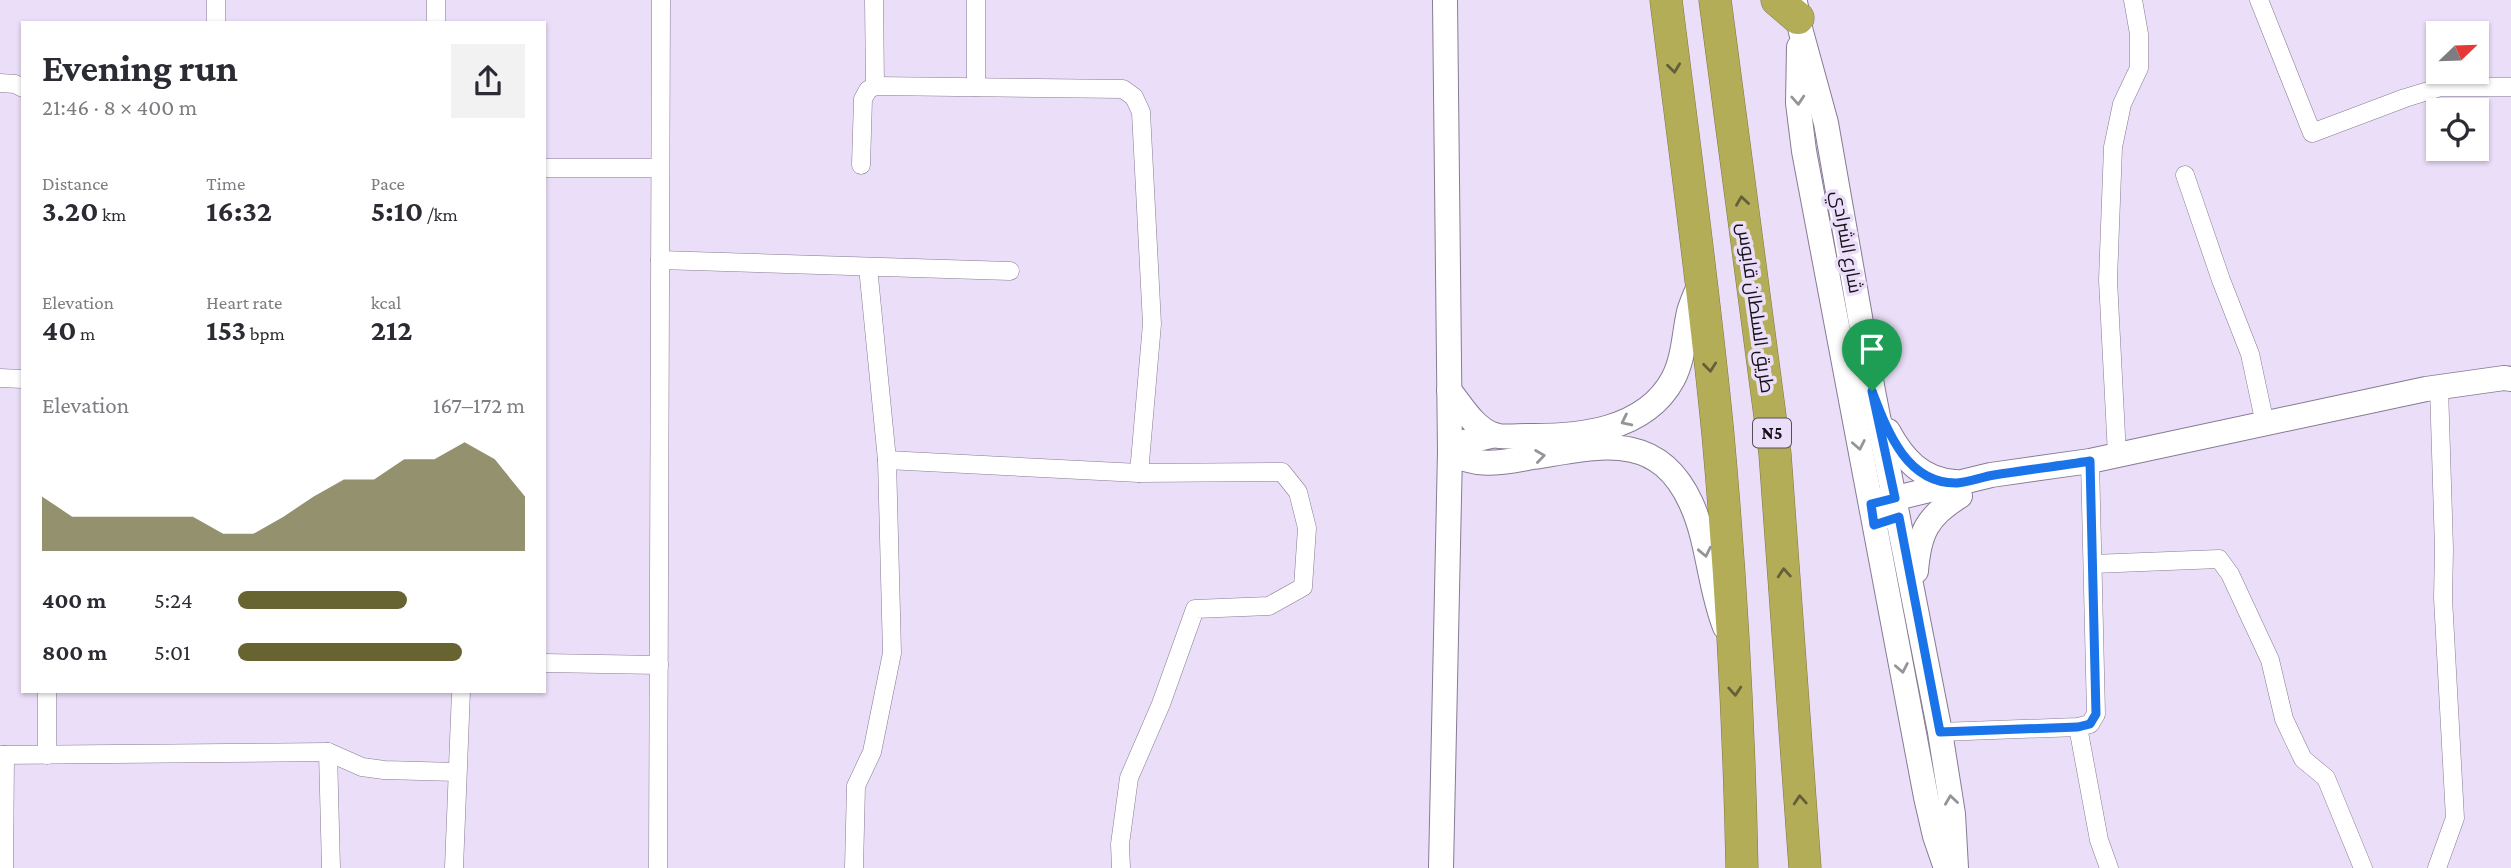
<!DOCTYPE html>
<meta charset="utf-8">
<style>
body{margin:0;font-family:"Crimson Pro",Cairo,serif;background:#f2f2f3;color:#2b2b33;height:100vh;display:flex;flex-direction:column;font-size:26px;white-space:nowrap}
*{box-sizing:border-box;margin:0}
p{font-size:23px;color:#7c7c81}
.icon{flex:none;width:38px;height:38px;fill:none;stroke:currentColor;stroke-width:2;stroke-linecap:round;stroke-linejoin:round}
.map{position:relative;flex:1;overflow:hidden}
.sheet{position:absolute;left:21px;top:21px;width:525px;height:672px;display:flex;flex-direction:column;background:#fff;border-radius:0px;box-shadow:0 2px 5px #0004}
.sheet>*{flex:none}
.needle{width:46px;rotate:67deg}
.fabs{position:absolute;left:2426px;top:21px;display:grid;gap:14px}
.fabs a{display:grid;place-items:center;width:63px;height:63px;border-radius:0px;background:#fff;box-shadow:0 2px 5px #0004;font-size:35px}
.pin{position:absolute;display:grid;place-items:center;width:60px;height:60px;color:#fff;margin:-72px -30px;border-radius:50% 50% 50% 0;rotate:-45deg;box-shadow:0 0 7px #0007}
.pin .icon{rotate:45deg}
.round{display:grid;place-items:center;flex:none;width:74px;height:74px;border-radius:0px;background:#f2f2f3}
.overview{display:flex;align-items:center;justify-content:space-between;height:119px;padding:0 21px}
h1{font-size:38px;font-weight:700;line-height:52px}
.figures{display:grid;grid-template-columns:repeat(3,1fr);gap:10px;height:119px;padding:7px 21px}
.figures div{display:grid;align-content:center}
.figures b{font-size:30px;font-weight:700}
.figures small{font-size:19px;font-weight:400}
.figures p{font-size:19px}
.chart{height:196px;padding:14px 21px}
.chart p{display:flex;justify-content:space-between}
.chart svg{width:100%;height:126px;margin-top:7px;fill:#686431;opacity:.7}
ul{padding:0 21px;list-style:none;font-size:23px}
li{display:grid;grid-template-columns:112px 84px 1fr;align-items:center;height:52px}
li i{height:18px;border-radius:9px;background:#686431}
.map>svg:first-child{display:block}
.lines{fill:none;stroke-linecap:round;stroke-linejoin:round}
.street-casing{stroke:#877b93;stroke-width:19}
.secondary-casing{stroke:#877b93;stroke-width:26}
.highway-casing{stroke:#7d7642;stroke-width:33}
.street{stroke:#fff;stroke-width:18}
.secondary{stroke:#fff;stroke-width:24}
.highway{stroke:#b4ad58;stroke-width:32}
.oneway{stroke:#655f39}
.oneway2{stroke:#969498}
.route-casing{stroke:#fff;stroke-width:14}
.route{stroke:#1a73e8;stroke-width:9}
.labels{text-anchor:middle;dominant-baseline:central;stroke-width:7;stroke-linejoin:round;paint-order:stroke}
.shield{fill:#ebdef8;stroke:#564e5d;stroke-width:2}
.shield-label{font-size:18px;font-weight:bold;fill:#16111a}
.street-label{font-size:19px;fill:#16111a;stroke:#ebdef8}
</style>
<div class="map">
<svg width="2511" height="868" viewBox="0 0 2511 868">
<rect width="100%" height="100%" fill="#ebdef8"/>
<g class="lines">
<g class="street-casing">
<g id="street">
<polyline points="436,0 436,23"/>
<polyline points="874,0 875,86"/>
<polyline points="976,0 976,87"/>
<polyline points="2259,0 2312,133 2405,98 2441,87 2511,87"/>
<polyline points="216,23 216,0"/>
<polyline points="0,83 15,84 23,88"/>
<polyline points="861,165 863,99 868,90 875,86 1123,89 1134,97 1141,112 1152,324 1139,473"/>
<polyline points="544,168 660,168"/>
<polyline points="2185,175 2221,280 2250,354 2265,424"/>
<polyline points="660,260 1010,271"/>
<polyline points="0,378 23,379"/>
<polyline points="2117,455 2108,280 2113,147 2122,104 2139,68 2139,34 2133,0"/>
<polyline points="887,460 1139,473 1282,472 1298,492 1307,528 1303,587 1269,606 1195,609 1161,704 1129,778 1120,844 1121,868"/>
<polyline points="2093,564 2219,559 2230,574 2270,660 2284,719 2303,759 2326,778 2363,868"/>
<polyline points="544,663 659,665"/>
<polyline points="2078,727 2099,840 2109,868"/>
<polyline points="1940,732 2078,727 2090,724 2096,714 2090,461"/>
<polyline points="328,752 331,868"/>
<polyline points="0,755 328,752 362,767 384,770 457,772"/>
<polyline points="47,755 47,691"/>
<polyline points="4,868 5,755"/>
<polyline points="454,868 461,691"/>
<polyline points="658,868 661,0"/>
<polyline points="854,868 856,786 872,752 892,653 887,460 868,267"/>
<polyline points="2437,868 2455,818 2443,598 2444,549 2439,387"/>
</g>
</g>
<g class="secondary-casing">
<g id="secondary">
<polyline points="1795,2 1801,32 1826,123 1873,391 1940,732 1953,814 1956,868"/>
<polyline points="1799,47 1798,103 1804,151 1926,797 1935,836 1946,868"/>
<path d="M1449 390C1462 406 1474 428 1494 435 1503 438 1517 436 1526 436 1578 437 1645 431 1673 379 1684 358 1684 334 1689 312 1692 301 1697 291 1701 282"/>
<path d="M1888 431C1903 459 1922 480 1955 482"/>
<path d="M1495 435 1460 443 1450 452C1477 469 1504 462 1533 457 1598 447 1657 429 1691 503 1709 542 1709 587 1725 627"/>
<polyline points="1880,502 1991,475 2090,461 2426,389 2504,378 2511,379"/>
<path d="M1916 571C1919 533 1927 516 1960 496"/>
<polyline points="1441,868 1450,452 1445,0"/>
</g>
</g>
<g class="highway-casing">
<g id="highway">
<path d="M1666 0C1684 145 1704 290 1718 435 1731 579 1739 724 1742 868"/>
<polyline points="1715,0 1775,454 1805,868"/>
<polyline points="1777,0 1798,18"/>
</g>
</g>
<use href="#street" class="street"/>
<use href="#secondary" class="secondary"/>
<use href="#highway" class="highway"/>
</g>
<defs><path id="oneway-chevron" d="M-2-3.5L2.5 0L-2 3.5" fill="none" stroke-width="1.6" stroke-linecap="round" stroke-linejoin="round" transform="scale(1.75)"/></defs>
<g class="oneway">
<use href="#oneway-chevron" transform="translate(1674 68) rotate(83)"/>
<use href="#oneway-chevron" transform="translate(1742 201) rotate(-98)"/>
<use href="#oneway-chevron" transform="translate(1710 367) rotate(84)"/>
<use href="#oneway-chevron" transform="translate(1784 573) rotate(-94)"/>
<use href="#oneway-chevron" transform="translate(1735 691) rotate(86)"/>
<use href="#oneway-chevron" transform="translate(1800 800) rotate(-94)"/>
</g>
<g class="oneway2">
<use href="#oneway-chevron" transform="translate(1798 100) rotate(86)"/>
<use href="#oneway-chevron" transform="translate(1626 421) rotate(154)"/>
<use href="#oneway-chevron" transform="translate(1859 445) rotate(79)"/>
<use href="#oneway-chevron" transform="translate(1540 456) rotate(-8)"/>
<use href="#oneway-chevron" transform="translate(1705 552) rotate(78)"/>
<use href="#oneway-chevron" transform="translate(1902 668) rotate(79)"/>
<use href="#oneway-chevron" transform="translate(1951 800) rotate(-98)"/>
</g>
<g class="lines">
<g class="route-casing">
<path id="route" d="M1872 391C1887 430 1906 484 1957 483 1969 482 1982 477 1994 475 2026 470 2058 466 2090 461L2096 714 2090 724 2078 727 1940 732 1899 517 1874 525 1871 504 1895 498Z"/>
</g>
<use href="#route" class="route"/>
</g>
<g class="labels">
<rect class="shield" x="1753" y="418.5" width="38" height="29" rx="5"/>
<g class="shield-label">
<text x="1772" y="433">N5</text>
</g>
<g class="street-label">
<text transform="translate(1847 242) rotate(80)">شارع الشرادي</text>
<text transform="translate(1756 308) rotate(82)">طريق السلطان قابوس</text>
</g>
</g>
</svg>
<div class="fabs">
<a><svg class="needle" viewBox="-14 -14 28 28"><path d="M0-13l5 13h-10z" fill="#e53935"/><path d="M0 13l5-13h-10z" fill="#7c7c81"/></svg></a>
<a><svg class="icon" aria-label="locate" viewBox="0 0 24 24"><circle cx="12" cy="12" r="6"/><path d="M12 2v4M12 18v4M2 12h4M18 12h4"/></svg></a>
</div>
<div class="pin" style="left:1872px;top:391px;background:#1e9e55"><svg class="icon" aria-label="arrive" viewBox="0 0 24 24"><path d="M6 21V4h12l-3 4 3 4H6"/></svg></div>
<section class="sheet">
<div class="overview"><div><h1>Evening run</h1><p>21:46 · 8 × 400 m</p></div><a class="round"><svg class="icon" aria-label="share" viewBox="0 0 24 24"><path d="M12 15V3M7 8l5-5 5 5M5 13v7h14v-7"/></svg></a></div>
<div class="figures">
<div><p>Distance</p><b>3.20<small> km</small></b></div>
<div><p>Time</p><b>16:32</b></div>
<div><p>Pace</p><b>5:10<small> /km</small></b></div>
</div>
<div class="figures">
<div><p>Elevation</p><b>40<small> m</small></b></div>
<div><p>Heart rate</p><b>153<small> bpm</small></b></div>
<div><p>kcal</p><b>212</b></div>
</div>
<div class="chart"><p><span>Elevation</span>167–172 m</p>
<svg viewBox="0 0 160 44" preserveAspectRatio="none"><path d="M0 44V25L10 32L20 32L30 32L40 32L50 32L60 38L70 38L80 32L90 25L100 19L110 19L120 12L130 12L140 6L150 12L160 25V44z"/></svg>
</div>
<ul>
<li><b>400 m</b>5:24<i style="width:59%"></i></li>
<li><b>800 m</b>5:01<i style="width:78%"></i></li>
</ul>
</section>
</div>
